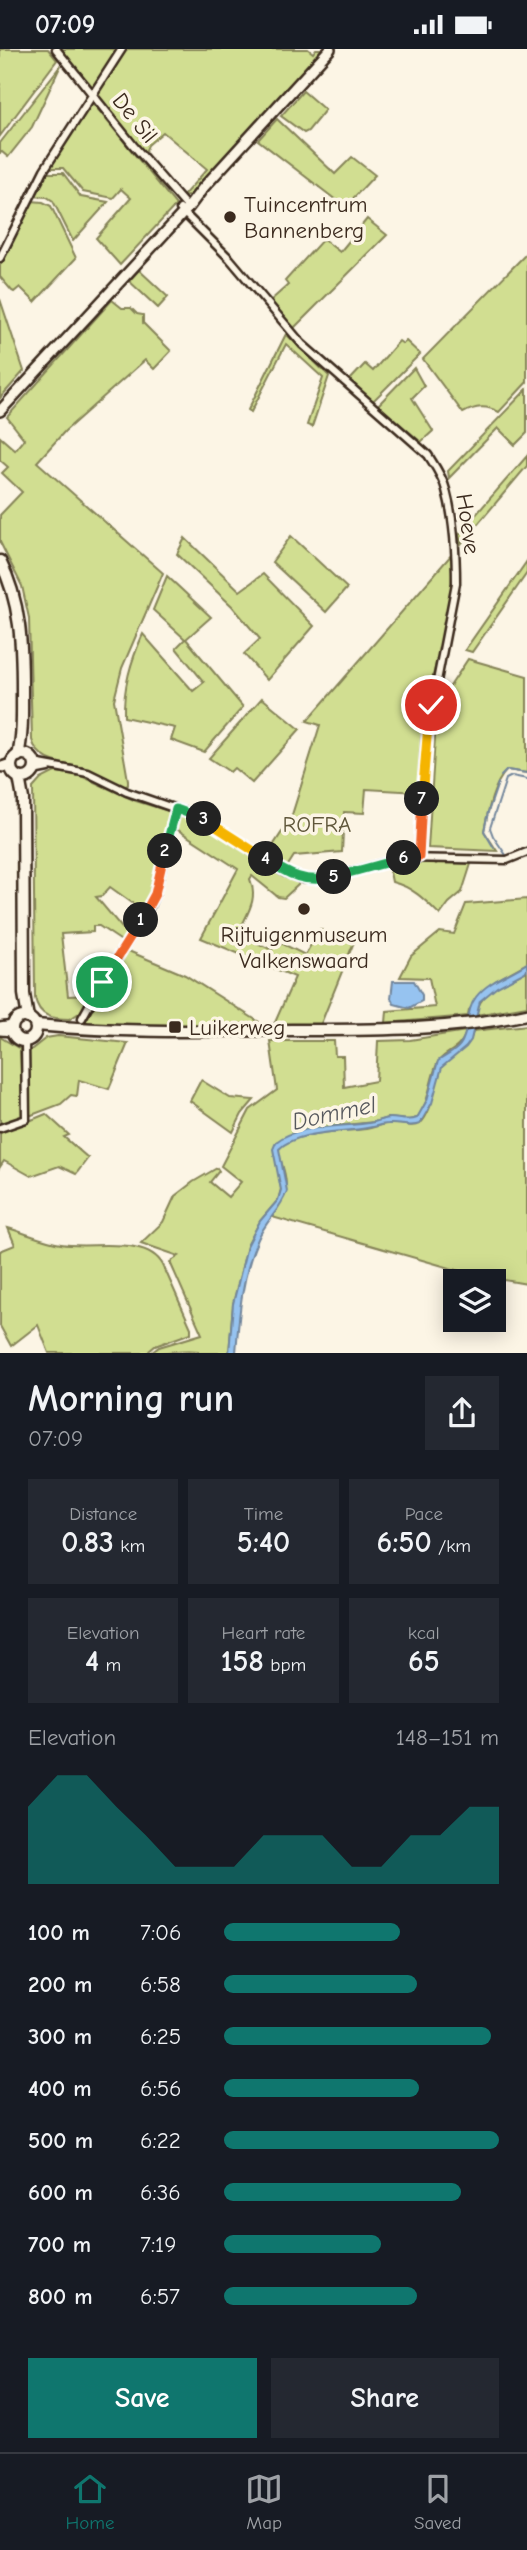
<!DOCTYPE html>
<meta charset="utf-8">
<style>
body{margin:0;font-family:"Comic Neue",sans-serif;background:#242831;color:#f1f3f6;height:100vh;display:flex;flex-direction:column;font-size:26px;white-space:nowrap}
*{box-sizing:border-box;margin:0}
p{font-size:23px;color:#9ea1a6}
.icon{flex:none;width:38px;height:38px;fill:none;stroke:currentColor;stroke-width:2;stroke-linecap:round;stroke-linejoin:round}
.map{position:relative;height:1304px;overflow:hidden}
.panel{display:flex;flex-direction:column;background:#171b24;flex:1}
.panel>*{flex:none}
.controls{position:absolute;left:443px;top:1220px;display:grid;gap:14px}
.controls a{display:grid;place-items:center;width:63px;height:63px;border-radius:0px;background:#171b24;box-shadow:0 4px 18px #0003;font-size:35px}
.pin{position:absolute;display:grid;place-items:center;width:60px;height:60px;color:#fff;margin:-30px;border:4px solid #fff;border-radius:50%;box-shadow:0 2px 7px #0007}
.km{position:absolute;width:35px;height:35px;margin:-18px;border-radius:50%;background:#222;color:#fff;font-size:19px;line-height:35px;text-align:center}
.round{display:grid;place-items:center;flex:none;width:74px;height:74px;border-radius:0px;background:#242831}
.headline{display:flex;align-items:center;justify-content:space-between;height:119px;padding:0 28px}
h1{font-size:38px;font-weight:600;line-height:52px}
.stats{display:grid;grid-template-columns:repeat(3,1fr);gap:10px;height:119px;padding:7px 28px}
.stats div{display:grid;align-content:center;border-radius:0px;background:#242831;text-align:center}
.stats b{font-size:30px;font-weight:600}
.stats small{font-size:19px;font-weight:400}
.stats p{font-size:19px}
.chart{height:196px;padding:14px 28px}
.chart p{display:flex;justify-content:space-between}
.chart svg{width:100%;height:126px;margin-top:7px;fill:#0f766e;opacity:.7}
.button{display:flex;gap:14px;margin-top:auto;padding:14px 28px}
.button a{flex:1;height:80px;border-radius:0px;background:#0f766e;color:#fff;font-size:28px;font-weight:600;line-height:80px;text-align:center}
.button a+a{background:#242831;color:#f1f3f6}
ul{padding:0 28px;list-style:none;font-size:23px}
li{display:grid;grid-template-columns:112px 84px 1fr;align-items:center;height:52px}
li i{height:18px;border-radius:9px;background:#0f766e}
.status{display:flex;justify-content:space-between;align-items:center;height:49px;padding:0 35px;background:#171b24;direction:ltr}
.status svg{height:19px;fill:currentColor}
.tabs{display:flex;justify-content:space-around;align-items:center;height:98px;border-top:2px solid #363941;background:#171b24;font-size:19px;color:#9ea1a6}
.tabs a{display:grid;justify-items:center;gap:4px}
.tabs .on{color:#0f766e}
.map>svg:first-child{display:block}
.green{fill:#d1de91;stroke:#868458;stroke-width:2}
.water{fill:#96c3f0;stroke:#72869c;stroke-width:2}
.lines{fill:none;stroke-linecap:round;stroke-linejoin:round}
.stream{stroke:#72869c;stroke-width:2}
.minor-casing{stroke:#3b2a1e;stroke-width:11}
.tertiary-casing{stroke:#3b2a1e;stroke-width:12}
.secondary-casing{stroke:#3b2a1e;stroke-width:14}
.primary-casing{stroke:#3b2a1e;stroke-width:15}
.minor{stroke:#fcf5e5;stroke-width:6}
.tertiary{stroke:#fcf5e5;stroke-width:7}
.secondary{stroke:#fcf5e5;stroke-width:9}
.primary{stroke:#fcf5e5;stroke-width:10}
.split-1-casing{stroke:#fff;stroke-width:14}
.split-2-casing{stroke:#fff;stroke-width:14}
.split-3-casing{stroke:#fff;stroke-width:14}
.split-4-casing{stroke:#fff;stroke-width:14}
.split-5-casing{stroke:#fff;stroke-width:14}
.split-6-casing{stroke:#fff;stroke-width:14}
.split-7-casing{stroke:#fff;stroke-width:14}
.split-8-casing{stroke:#fff;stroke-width:14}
.split-9-casing{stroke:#fff;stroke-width:14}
.split-1{stroke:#f0652b;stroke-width:9}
.split-2{stroke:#f0652b;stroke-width:9}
.split-3{stroke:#22a559;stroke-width:9}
.split-4{stroke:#f5b400;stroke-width:9}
.split-5{stroke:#22a559;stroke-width:9}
.split-6{stroke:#22a559;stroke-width:9}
.split-7{stroke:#f0652b;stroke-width:9}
.split-8{stroke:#f5b400;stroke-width:9}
.split-9{stroke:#f5b400;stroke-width:9}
.poi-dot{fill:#3b2a1e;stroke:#fcf5e5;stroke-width:2.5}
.labels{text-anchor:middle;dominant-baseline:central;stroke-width:7;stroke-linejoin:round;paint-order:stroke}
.street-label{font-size:23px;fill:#3b2a1e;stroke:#fcf5e5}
.poi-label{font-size:23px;fill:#3b2a1e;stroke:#fcf5e5;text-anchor:start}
.park-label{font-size:23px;fill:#60573b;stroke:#fcf5e5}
.water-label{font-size:24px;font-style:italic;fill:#56585d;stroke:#fcf5e5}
</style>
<div class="status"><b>07:09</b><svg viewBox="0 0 49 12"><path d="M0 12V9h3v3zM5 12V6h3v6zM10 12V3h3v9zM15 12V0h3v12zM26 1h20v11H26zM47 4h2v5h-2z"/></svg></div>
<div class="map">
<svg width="527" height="1304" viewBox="0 0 527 1304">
<rect width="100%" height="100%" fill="#fcf5e5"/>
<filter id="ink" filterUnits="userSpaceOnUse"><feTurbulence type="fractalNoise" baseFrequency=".0143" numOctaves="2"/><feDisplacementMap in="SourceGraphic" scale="14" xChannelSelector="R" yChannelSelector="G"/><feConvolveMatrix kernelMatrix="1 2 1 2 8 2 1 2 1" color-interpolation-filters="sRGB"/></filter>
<g filter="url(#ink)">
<g class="green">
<polygon points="0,0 48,0 57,11 0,87"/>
<polygon points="59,0 118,0 93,38"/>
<polygon points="125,0 308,0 313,4 316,0 326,0 203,134 188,147 182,148 207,120 163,83 148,96 144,106 96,46"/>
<polygon points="61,16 32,78 8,108 2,103 0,104 0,94"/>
<polygon points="303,42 325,61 308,82 304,84 281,67"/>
<polygon points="91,52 176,156 120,216 96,189 131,149 121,140 113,149 83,143 63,119 45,119"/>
<polygon points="277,70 335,125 352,108 375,126 345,158 258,91"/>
<polygon points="42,124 63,124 81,148 108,153 73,192 53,152 47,148 31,147"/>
<polygon points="31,152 43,153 51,157 76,209 35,253 20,238 14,243 12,242 0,228 0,216"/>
<polygon points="367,170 387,186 294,279 270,252 288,236 285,232 323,190 340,203"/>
<path d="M527 204V333L499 363C486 356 476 357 463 364L423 310Z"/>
<polygon points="139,221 168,248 158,259 129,232"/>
<polygon points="0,250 24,322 0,349"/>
<path d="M112 251 122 259H131L137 265 143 266V274L171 302 154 320 145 311 65 382 37 413 163 524 122 619 114 651 128 731V736L124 738C112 733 101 725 88 721 68 714 39 716 32 691L29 569 22 537 0 493V466L22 443 2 424 8 418 0 411V388L15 401 24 390 7 368Z"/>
<polygon points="286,285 329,327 312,378 307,376 323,329 286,295 251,363 248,361"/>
<polygon points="399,292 403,295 406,292 420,305 373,352 349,332 365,315 373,322"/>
<polygon points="414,319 424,337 412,349 433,382 421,393 378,356"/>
<polygon points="527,340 527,384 515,396 498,379 449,429 448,422"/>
<polygon points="527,407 527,417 461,495 459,485"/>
<polygon points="291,487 347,539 326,563 272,513"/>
<polygon points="185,489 240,542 263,525 314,577 267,631 244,605 260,590 232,557 177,505"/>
<path d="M452 505C455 557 436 607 426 658 421 685 421 715 419 743L366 740 364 764 344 763 342 803 294 807 287 818 267 806 291 769 316 689 320 676 307 672Z"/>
<polygon points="527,512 527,524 472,603 465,601"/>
<path d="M167 527 211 568 186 590 243 658 204 703 171 691 175 679 124 668C123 638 131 612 143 585L193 642 204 633 176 599 185 590 153 561Z"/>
<path d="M468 610 527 627V724L507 721C493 735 488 762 484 782L497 802 428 799 437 657Z"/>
<polygon points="262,649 300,680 252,734 234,719 230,723 209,709"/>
<path d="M55 723 79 726 136 752 172 763 145 863 110 838 102 847 96 848 128 886 123 893 99 877H93V883L61 885 68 947 90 946 82 962 70 970C53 970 39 968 35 949L33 739 41 730Z"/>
<path d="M180 766 215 778 298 831V836L284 849 278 848 252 827 250 830C259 852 246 865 238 885L272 901 277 892 305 906 320 880 334 888 338 883 354 893 320 977 273 978 295 928 201 889 238 820 175 779Z"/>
<path d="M434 813 436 815 439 813 471 815 462 843 449 854 440 866C426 852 413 838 392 833L389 818 407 814Z"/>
<polygon points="527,850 527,914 495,932 469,961 468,967 386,974 387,962 435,958 429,929 400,928 411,907 440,883 454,885 466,855"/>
<polygon points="126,901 185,926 267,978 160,980 84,975"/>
<path d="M527 922V957L476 966C479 941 508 933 527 922Z"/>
<path d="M527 976V1235L471 1225 272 1168C291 1138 288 1135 278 1102 288 1082 345 1083 366 1080 376 1078 384 1074 393 1074 403 1075 411 1079 420 1075 435 1059 432 1037 442 1018 449 1002 469 1005 473 982Z"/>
<path d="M466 982C461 1003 443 1002 437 1015 429 1033 430 1053 417 1069L409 1071 387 1069 374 1073 325 1078 276 1093 281 1140 278 1151 260 1172 247 1197 233 1255 229 1304H198V1302C182 1300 167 1304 151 1304L159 1298 202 1285 170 1213 179 1207 141 1194 163 1173 175 1147 193 1133 217 1119 219 1122 210 1133 228 1148 241 1133 221 1117 250 1061 277 1041 270 992H334L335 1007H343L344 1038 376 1032 378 992 410 991Z"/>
<polygon points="58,987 128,994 109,1040 79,1031 77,1047 71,1046 61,1055 29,1067 27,1004 46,989"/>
<polygon points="0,988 20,1000 23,1065 23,1068 0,1077"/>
<polygon points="201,1031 230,1049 254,1051 242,1065 233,1083 190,1052"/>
<polygon points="46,1065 69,1086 64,1088 88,1109 76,1125 59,1117 31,1127 4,1112 0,1118 0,1084"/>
<path d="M8 1179C25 1184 43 1192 61 1195 90 1201 146 1185 163 1216L191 1279V1284L155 1297 149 1302 150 1304H49L38 1276 11 1297 0 1277V1202L15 1196Z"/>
</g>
<g class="water">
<path d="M527 914V922L497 938 480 952 471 991 466 998 442 1018 432 1054 420 1075C410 1079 400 1074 388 1075 381 1075 375 1078 367 1079 342 1084 298 1081 279 1100L287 1142C281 1160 265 1173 258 1190 242 1226 239 1265 236 1304H229L233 1255 247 1197 260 1172 278 1151 281 1141 273 1100 276 1093C299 1074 346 1079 374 1073 379 1072 384 1069 390 1069 400 1069 408 1073 417 1069L427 1051 438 1012C445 1007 455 1003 460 996 470 982 465 962 476 948 489 931 510 926 527 914Z"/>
<polygon points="393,932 414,932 422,946 422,952 409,959 394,955 391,949"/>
</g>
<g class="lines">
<g class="stream">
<polyline points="501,727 507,721 527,724"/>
<polyline points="494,799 484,782 488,763 498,734"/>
<polyline points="508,809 493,787 490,779 506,730 512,727 527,730"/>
</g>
<g class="minor-casing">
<g id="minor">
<polyline points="56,0 133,96 188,159"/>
<path d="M180 160 230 210 302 295 428 406C435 417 443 428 446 441 454 470 456 504 456 534L426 689 419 808"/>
<polyline points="0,209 44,121 122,0"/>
<polyline points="34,714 88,724 127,743 205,770 284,823 303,830 325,830 403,809 507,811 527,803"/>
<polyline points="0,717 12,713"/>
<polyline points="0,719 11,720"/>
<polyline points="33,722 48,719"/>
<polyline points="82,969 102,933 148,861 155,845 176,760"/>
<polyline points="0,1079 26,1070 25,991"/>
</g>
</g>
<g class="tertiary-casing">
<g id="tertiary">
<polyline points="0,978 13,976"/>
<polyline points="0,982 13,983"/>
</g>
</g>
<g class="secondary-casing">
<polyline id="secondary" points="0,362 188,159 203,139 330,0"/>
</g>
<g class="primary-casing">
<g id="primary">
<path d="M0 512C21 553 22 596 22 641 22 663 23 685 18 707"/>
<circle cx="23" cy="717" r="12"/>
<polyline points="19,728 23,750 24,945 28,969"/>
<circle cx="24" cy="980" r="12"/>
<path d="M36 976C121 984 206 982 292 981 371 981 450 982 527 965"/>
</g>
</g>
<use href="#minor" class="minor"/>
<use href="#tertiary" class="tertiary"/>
<use href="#secondary" class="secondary"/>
<use href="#primary" class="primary"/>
</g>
</g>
<g class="lines" filter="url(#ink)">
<g class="split-1-casing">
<polyline id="split-1" points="102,933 141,871"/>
</g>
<g class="split-2-casing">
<polyline id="split-2" points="141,871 155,845 165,802"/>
</g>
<g class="split-3-casing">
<polyline id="split-3" points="165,802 176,760 204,770"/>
</g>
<g class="split-4-casing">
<polyline id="split-4" points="204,770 266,810"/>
</g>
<g class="split-5-casing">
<path id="split-5" d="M266 810C288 826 306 835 334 828"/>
</g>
<g class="split-6-casing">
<polyline id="split-6" points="334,828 404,809"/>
</g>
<g class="split-7-casing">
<polyline id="split-7" points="404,809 419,808 422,750"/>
</g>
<g class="split-8-casing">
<polyline id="split-8" points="422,750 428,676"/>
</g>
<g class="split-9-casing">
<polyline id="split-9" points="428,676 431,656"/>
</g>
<use href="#split-1" class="split-1"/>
<use href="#split-2" class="split-2"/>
<use href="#split-3" class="split-3"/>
<use href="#split-4" class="split-4"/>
<use href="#split-5" class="split-5"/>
<use href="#split-6" class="split-6"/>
<use href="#split-7" class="split-7"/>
<use href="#split-8" class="split-8"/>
<use href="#split-9" class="split-9"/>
</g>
<g class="poi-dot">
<circle cx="230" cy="168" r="7"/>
<circle cx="304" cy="860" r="7"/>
<rect x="168" y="971" width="14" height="14" rx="3.5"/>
</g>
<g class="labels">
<g class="street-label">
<text transform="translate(135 69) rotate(51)">De Sil</text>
<text transform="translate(468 475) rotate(82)">Hoeve</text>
</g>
<g class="poi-label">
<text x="244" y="155">Tuincentrum<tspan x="244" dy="26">Bannenberg</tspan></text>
<text x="304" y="885" text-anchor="middle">Rijtuigenmuseum<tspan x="304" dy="26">Valkenswaard</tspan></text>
<text x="189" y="978">Luikerweg</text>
</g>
<g class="park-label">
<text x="317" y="775">ROFRA</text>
</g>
<g class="water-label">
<text transform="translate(334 1064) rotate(-12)">Dommel</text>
</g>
</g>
</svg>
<div class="controls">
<a><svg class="icon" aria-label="layers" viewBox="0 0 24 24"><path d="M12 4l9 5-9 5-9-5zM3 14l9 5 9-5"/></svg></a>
</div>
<div class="pin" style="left:102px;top:933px;background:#1e9e55"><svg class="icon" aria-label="arrive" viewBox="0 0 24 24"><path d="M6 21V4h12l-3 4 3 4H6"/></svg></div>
<div class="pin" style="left:431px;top:656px;background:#d93025"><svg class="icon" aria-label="check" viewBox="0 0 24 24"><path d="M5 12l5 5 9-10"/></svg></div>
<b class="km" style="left:141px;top:871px">1</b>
<b class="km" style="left:165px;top:802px">2</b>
<b class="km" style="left:204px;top:770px">3</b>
<b class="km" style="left:266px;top:810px">4</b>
<b class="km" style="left:334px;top:828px">5</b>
<b class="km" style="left:404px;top:809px">6</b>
<b class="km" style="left:422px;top:750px">7</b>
</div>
<section class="panel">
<div class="headline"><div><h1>Morning run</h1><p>07:09</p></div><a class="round"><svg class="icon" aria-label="share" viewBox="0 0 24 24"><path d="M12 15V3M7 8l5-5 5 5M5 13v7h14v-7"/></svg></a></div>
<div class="stats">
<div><p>Distance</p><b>0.83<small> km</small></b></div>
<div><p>Time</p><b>5:40</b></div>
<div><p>Pace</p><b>6:50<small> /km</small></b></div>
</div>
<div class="stats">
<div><p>Elevation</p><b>4<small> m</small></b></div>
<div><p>Heart rate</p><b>158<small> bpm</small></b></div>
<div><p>kcal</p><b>65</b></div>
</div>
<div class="chart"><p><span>Elevation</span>148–151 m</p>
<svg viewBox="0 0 160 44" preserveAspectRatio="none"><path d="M0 44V17L10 6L20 6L30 17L40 27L50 38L60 38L70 38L80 27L90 27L100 27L110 38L120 38L130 27L140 27L150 17L160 17V44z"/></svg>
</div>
<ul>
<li><b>100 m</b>7:06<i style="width:64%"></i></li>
<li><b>200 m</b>6:58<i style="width:70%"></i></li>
<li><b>300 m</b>6:25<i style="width:97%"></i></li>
<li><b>400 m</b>6:56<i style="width:71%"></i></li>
<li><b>500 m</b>6:22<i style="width:100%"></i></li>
<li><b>600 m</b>6:36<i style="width:86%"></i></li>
<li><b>700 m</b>7:19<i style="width:57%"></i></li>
<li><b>800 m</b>6:57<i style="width:70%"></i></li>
</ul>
<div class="button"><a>Save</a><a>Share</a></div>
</section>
<nav class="tabs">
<a class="on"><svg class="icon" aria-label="home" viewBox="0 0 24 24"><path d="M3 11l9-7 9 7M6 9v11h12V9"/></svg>Home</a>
<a><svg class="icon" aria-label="map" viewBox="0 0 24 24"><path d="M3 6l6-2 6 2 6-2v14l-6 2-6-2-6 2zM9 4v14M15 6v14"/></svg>Map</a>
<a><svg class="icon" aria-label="saved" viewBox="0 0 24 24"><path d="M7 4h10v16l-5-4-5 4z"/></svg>Saved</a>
</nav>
